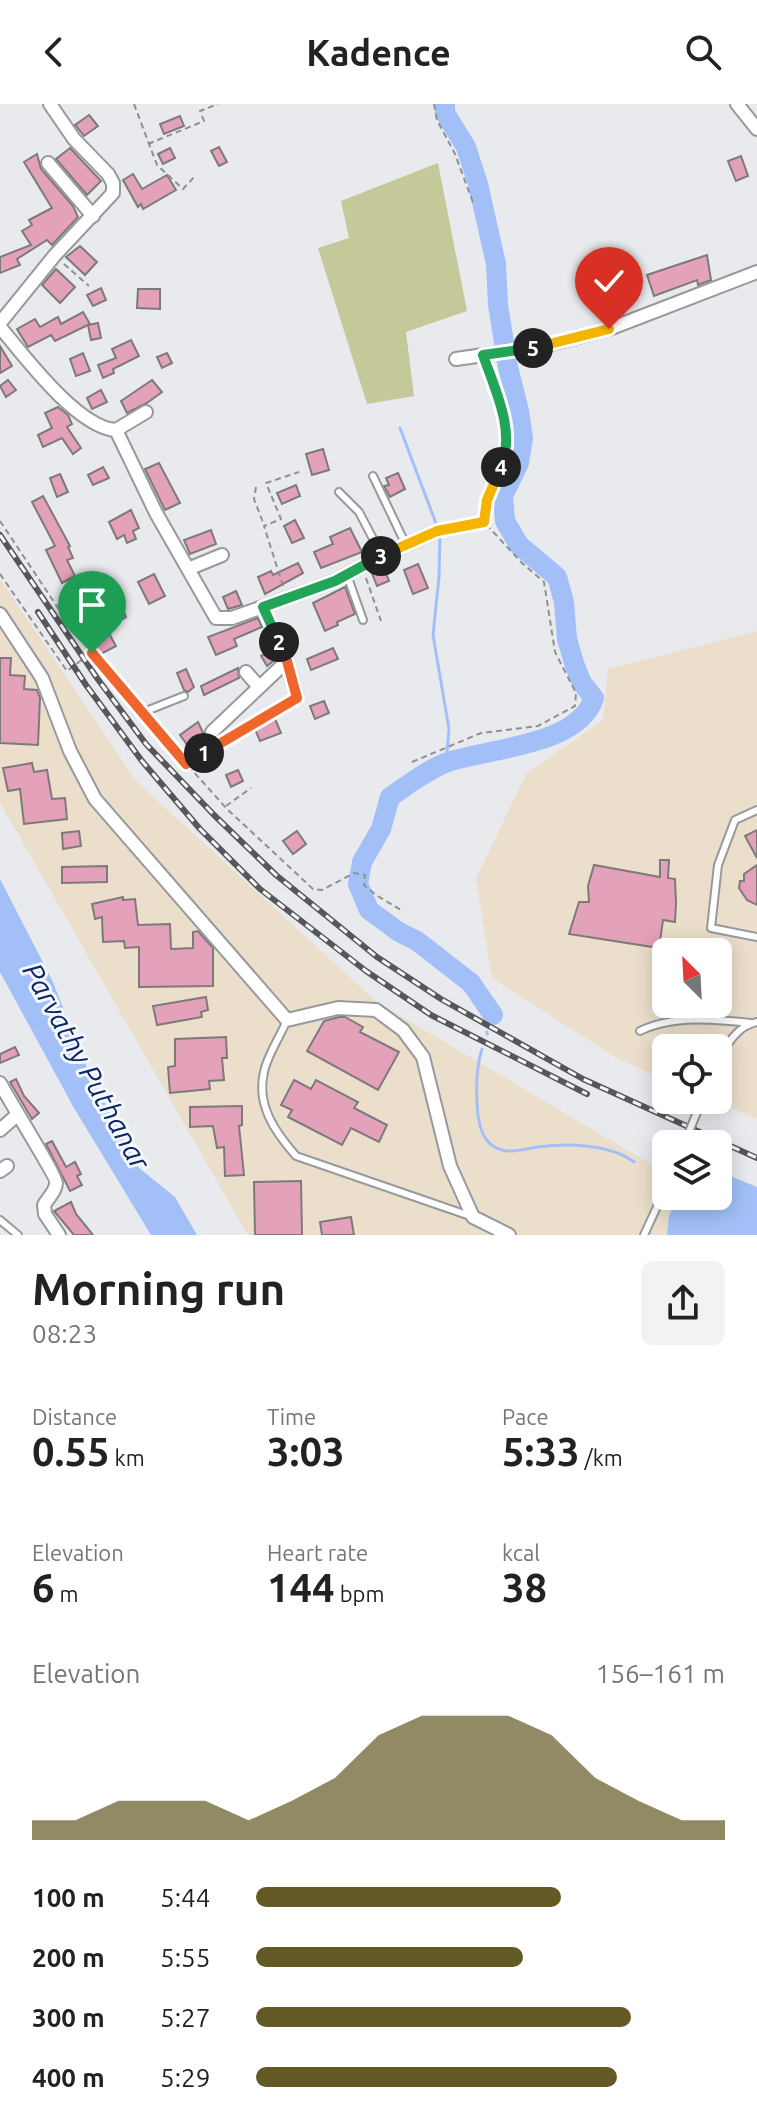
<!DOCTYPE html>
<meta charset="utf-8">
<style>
body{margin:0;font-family:Ubuntu,sans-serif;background:#f2f2f2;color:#222;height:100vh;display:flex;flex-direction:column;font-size:30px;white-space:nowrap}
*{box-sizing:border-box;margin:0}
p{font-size:26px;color:#767676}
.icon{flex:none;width:44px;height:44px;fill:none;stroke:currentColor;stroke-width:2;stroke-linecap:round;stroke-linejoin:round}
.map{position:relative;height:1131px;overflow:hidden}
.sheet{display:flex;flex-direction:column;background:#fff;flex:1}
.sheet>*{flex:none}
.needle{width:52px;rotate:336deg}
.tools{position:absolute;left:652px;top:834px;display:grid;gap:16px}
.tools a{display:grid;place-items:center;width:80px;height:80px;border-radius:12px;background:#fff;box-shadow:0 4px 20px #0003;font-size:40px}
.pin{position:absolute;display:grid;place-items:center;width:68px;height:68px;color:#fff;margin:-82px -34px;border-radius:50% 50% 50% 0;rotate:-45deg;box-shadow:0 0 8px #0007}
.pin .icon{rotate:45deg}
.km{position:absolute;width:40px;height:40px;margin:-20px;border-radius:50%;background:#222;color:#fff;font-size:22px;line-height:40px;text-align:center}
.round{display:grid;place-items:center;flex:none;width:84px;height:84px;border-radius:12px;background:#f2f2f2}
.overview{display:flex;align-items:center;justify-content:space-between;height:136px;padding:0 32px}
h1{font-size:44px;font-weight:600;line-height:60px}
.stats{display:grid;grid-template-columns:repeat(3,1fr);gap:12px;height:136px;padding:8px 32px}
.stats div{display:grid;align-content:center}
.stats b{font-size:40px;font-weight:600}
.stats small{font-size:22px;font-weight:400}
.stats p{font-size:22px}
.chart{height:224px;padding:16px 32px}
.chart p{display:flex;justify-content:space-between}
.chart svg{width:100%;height:144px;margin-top:8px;fill:#635925;opacity:.7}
ul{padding:0 32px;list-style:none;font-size:26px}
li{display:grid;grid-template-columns:128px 96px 1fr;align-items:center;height:60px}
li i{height:20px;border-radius:10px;background:#635925}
header{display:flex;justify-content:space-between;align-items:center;height:104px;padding:0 32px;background:#fff;font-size:36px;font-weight:600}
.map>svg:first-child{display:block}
.industrial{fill:#ebdfcb;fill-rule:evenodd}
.green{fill:#c5c899}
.water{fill:#a2c0f7}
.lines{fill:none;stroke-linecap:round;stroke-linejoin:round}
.stream{stroke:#a2c0f7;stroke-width:3}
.river{stroke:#a2c0f7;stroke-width:20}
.building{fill:#e3a1ba;stroke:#7e797b;stroke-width:2}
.lane-casing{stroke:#97999d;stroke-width:10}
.street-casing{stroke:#97999d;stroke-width:16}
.path{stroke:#8f9093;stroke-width:2;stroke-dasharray:6 4;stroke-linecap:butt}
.lane{stroke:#fff;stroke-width:6}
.street{stroke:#fff;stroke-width:12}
.rail-casing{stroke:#57575a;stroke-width:6}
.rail{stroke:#f5f7fc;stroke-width:3;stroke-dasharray:9;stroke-linecap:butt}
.lane-bridge-casing{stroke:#97999d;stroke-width:10;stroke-linecap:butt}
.lane-bridge{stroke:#fff;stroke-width:6}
.split-1-casing{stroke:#fff;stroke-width:16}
.split-2-casing{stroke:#fff;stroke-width:16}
.split-3-casing{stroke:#fff;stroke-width:16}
.split-4-casing{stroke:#fff;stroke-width:16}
.split-5-casing{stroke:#fff;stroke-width:16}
.split-6-casing{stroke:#fff;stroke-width:16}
.split-1{stroke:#f0652b;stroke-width:10}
.split-2{stroke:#f0652b;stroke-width:10}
.split-3{stroke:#22a559;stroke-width:10}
.split-4{stroke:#f5b400;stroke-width:10}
.split-5{stroke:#22a559;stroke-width:10}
.split-6{stroke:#f5b400;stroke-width:10}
.labels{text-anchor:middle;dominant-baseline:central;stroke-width:6;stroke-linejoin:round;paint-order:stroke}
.water-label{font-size:28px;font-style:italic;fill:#092765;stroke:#f5f7fc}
</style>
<header><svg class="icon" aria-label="back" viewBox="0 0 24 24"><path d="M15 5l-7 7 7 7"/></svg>Kadence<svg class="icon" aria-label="search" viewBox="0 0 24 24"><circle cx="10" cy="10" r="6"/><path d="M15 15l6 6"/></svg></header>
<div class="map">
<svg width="757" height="1131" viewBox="0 0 757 1131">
<rect width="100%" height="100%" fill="#e8eaee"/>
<g class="industrial">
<polygon points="0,475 137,678 377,898 666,1069 666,1092 683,1092 666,1131 248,1131 0,699"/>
<path d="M757 527V1015L713 996H718V944H666V976L618 955 492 874 476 775 526 670 603 616 608 565ZM666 848H718V900H666Z"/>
</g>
<polygon class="green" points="438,59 467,207 406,228 414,292 367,300 318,144 349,134 341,97"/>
<g class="water">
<polygon points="0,775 52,876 90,971 139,1064 175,1093 197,1131 151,1131 74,1004 0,868"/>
<polygon points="718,1067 757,1083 757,1131 667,1131 669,1111 680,1092 718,1092"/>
</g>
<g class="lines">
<g class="stream">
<polyline points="400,324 437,422"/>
<polyline points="440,429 439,473 433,531 449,625 446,659 456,655"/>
<polyline points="492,914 493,911"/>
<polyline points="487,930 487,928"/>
<path d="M482 945C476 963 476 981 477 1000 478 1020 482 1044 507 1047 516 1048 529 1044 538 1043 567 1039 610 1040 634 1058"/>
</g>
<path class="river" d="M445 0V9L466 43 478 80 496 160 498 201 508 263 519 307 523 334 519 359 503 392 505 417 519 441 557 473 564 498 567 535 575 562 582 579 594 594C578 642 490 644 448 658 428 665 408 681 390 693L381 725 362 758 358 780 369 806 399 828 417 837 471 879 493 911"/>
</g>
<g class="building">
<polygon points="89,11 98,22 84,32 75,21"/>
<polygon points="180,12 184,22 164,30 160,20"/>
<polygon points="219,43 227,58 219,62 211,47"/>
<polygon points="70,44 101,77 87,91 56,55"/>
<polygon points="170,44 175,54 163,60 158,50"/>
<polygon points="37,50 41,65 73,102 78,113 52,141 47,136 17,155 20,161 0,169 0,153 31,141 22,127 32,121 29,116 52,104 24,58"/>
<polygon points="741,52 748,72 736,77 728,57"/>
<polygon points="133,70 142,85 167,71 176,86 143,105 141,100 138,103 123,76"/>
<polygon points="80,142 97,158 85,171 66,153"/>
<polygon points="707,151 711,176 698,181 697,176 654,192 647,171"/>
<polygon points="56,165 75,183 60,199 42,181"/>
<polygon points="101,184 106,196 93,202 87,191"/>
<polygon points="138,185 160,185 160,205 137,204"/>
<polygon points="83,208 90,220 55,237 51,231 28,243 17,225 35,215 40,223 58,213 61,220"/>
<polygon points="98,219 101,234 91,236 88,221"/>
<polygon points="131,236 139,252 113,265 114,269 103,274 98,261 116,254 112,245"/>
<polygon points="0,242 12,262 0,269"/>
<polygon points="83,249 90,267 76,272 70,255"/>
<polygon points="167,249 172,259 162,264 157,253"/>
<polygon points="8,276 16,286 6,293 0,282"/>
<polygon points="152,276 162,288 147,299 127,309 121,297"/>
<polygon points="101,286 107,298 92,305 87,294"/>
<polygon points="58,303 68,311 72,320 67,323 81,344 73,350 62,334 43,343 38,331 52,324 45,309"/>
<polygon points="323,345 329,366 312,371 306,350"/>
<polygon points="159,359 180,399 165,406 145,365"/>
<polygon points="103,363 109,374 93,381 88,371"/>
<polygon points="398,369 405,385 390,393 384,382 389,381 386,374"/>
<polygon points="60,370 68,388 57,393 50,374"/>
<polygon points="296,381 300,392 282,400 277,389"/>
<polygon points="43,392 70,442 68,443 73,454 67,456 75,472 62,479 46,446 55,442 32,398"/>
<polygon points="131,406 139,424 133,427 136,435 127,439 124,431 117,435 109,418"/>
<polygon points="295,416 304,434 292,439 284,422"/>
<polygon points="350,424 362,448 321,464 314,448 333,440 330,433"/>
<polygon points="211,426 216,440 190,450 184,436"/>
<polygon points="298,459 303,469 265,490 258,473 271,467 273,471"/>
<polygon points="418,460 428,484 413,490 404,466"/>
<polygon points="383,461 389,477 377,482 371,467"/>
<polygon points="154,470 165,492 149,500 138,478"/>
<polygon points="345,483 355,510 337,518 338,521 325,527 313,499"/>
<polygon points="236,487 242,501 228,505 223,493"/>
<polygon points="121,501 126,513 117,518 111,506"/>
<polygon points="258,514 262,523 234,535 237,542 216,551 208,533"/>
<polygon points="105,522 116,542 99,551 88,531"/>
<polygon points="333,544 338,555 311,566 307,555"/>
<polygon points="272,546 276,555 267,562 261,552"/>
<polygon points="0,554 11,554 10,571 25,572 24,585 37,586 40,594 38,641 0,639"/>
<polygon points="238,564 239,574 204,591 201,582"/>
<polygon points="186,565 194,583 188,588 184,586 177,569"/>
<polygon points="324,597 329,609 315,615 310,602"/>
<polygon points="275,615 281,629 260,637 254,623"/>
<polygon points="198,618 206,635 191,646 180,631"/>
<polygon points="32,659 34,668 47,666 52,695 65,694 67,715 24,720 20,685 8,687 3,664"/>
<polygon points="238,666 243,677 231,683 226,671"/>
<polygon points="757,726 757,754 745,732"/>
<polygon points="79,727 81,742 63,745 62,729"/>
<polygon points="297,727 306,740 293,750 283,737"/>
<polygon points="660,756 669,756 668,774 675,775 676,799 675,818 663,816 659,844 569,830 579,798 589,798 588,782 594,761 660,773"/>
<polygon points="757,761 757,801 747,796 739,784 740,777 744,777 744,770"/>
<polygon points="107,762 107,778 62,779 62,763"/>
<polygon points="123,793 123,796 135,795 138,821 170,820 171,845 193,844 193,828 198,827 213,844 213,882 139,883 139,843 125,844 124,837 103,838 102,813 95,815 92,800"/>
<polygon points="206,893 208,906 201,908 202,913 157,921 153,902"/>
<polygon points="339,913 345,913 363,923 360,928 399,948 378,986 307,947 324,917"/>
<polygon points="226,933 227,954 222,954 224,976 209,977 210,985 170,989 168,963 175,962 175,935"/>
<polygon points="15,943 19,951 0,959 0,950"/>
<polygon points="16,975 24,992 39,1009 32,1015 10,978"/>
<polygon points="294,976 311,985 316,976 358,998 354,1004 387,1021 379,1038 351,1024 342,1041 288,1013 292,1006 281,1001"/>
<polygon points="242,1002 242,1021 239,1022 244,1071 225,1072 224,1043 217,1044 213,1022 190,1023 190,1003"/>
<polygon points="52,1037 66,1063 75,1058 81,1070 77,1072 82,1081 70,1087 46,1040"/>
<polygon points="301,1077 302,1131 255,1131 254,1078"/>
<polygon points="71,1098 76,1110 93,1131 74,1131 54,1107"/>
<polygon points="351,1113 354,1131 322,1131 320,1118"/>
</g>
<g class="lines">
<g class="lane-casing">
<g id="lane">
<polyline points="373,372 406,441"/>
<polyline points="339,388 359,408 382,452"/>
<polyline points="347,471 363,516"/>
<polyline points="141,609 184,592"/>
<polyline points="757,706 735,716 718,761 711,824 757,833"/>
<path d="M287 916C281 931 267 952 264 968 256 1001 275 1028 296 1052L470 1112"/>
<path d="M640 927C672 911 716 915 751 919"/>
<path d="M718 959C726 941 737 922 757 918"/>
<polyline points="0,1116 18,1131"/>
<polyline points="644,1131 666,1083"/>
</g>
</g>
<g class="street-casing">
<g id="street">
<polyline points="737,0 757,25"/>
<polyline points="48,59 93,112"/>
<polyline points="0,219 55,151 113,89 113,79 108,70 74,35 50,0"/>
<path d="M0 223C24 252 78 324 116 326L156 409 216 514H232L335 477 375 455 437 427"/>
<polyline points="456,255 539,243 609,225 757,168"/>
<polyline points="116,326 146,308"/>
<polyline points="188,465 222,451"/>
<polyline points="263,503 287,557 297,594"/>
<polyline points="0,510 42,574 70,647 95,695 287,916 338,904 376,906 403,926 423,953 450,1062 473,1113 509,1131"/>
<polyline points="246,568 259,583"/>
<polyline points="212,628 287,557"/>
<path d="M0 979C7 993 57 1073 56 1079 56 1087 48 1094 44 1101L45 1110 59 1131"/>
<polyline points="0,1026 17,1011"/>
<polyline points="0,1067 7,1062"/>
</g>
</g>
<g class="path">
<polyline points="134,0 157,61 183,85 195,72"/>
<polyline points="434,0 437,16 455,50 474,101"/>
<polyline points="148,40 204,17 200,7 218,0"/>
<polyline points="64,160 89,182"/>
<polyline points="256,383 254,395 264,421"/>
<polyline points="0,417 70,522 136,603"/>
<polyline points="450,425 483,418"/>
<polyline points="0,470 67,567 91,549"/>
<polyline points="366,474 381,517"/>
<polyline points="283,482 264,422 281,415 266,379 299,368"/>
<polyline points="148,617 227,705 313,785 322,786 354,769 365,771 364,781 376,791 401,806"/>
<polyline points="412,658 481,629 538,622 575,602 576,589 555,548 544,478 522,459 484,418 487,396 506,351 506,326 487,263"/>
<polyline points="187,660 288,600"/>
<polyline points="226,702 251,684"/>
</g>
<use href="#lane" class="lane"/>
<use href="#street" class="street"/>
<g class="rail-casing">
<g id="rail">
<polyline points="0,431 97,574 146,640 214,711 276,771 377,853 441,895 583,975 757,1054"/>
<polyline points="38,508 86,581 142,657 200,725 260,785 366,867 431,911 587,990"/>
</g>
</g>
<use href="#rail" class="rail"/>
<g class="lane-bridge-casing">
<polyline id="lane-bridge" points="684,1040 702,996"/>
</g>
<use href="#lane-bridge" class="lane-bridge"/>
</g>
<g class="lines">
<g class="split-1-casing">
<polyline id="split-1" points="92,549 186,660 204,649"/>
</g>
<g class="split-2-casing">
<polyline id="split-2" points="204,649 297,594 287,557 279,538"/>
</g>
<g class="split-3-casing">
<polyline id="split-3" points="279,538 263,503 335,477 381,452"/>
</g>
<g class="split-4-casing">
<polyline id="split-4" points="381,452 437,427 484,418 487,396 501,363"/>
</g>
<g class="split-5-casing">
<path id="split-5" d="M501 363C516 327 495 286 483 251L533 244"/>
</g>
<g class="split-6-casing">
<polyline id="split-6" points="533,244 609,225"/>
</g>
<use href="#split-1" class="split-1"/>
<use href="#split-2" class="split-2"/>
<use href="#split-3" class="split-3"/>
<use href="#split-4" class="split-4"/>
<use href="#split-5" class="split-5"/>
<use href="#split-6" class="split-6"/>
</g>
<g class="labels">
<g class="water-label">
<text transform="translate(87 962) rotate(61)">Parvathy Puthanar</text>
</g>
</g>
</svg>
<div class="tools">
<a><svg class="needle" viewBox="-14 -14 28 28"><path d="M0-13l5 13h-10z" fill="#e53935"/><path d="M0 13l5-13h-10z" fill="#767676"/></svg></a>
<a><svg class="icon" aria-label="locate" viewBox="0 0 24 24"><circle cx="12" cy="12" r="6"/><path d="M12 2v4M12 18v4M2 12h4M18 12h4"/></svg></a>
<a><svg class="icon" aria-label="layers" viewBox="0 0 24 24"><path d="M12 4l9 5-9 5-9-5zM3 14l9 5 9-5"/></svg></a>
</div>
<div class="pin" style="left:92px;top:549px;background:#1e9e55"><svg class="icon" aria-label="arrive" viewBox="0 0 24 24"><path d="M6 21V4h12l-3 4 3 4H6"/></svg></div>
<div class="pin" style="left:609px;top:225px;background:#d93025"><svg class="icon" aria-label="check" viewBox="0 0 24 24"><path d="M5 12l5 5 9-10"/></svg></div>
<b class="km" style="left:204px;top:649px">1</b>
<b class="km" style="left:279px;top:538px">2</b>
<b class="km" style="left:381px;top:452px">3</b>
<b class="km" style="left:501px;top:363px">4</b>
<b class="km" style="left:533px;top:244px">5</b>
</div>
<section class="sheet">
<div class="overview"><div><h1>Morning run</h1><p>08:23</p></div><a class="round"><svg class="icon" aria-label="share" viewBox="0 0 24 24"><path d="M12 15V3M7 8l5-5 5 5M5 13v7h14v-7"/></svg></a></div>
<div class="stats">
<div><p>Distance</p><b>0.55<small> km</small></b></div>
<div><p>Time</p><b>3:03</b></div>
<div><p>Pace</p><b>5:33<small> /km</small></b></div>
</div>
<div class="stats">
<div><p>Elevation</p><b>6<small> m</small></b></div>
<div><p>Heart rate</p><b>144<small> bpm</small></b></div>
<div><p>kcal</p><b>38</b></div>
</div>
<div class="chart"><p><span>Elevation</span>156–161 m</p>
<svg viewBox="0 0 160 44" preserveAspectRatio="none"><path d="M0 44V38L10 38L20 32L30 32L40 32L50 38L60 32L70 25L80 12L90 6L100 6L110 6L120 12L130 25L140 32L150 38L160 38V44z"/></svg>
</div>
<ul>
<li><b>100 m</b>5:44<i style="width:65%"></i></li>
<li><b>200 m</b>5:55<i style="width:57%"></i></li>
<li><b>300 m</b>5:27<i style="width:80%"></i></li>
<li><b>400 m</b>5:29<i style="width:77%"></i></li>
</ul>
</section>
